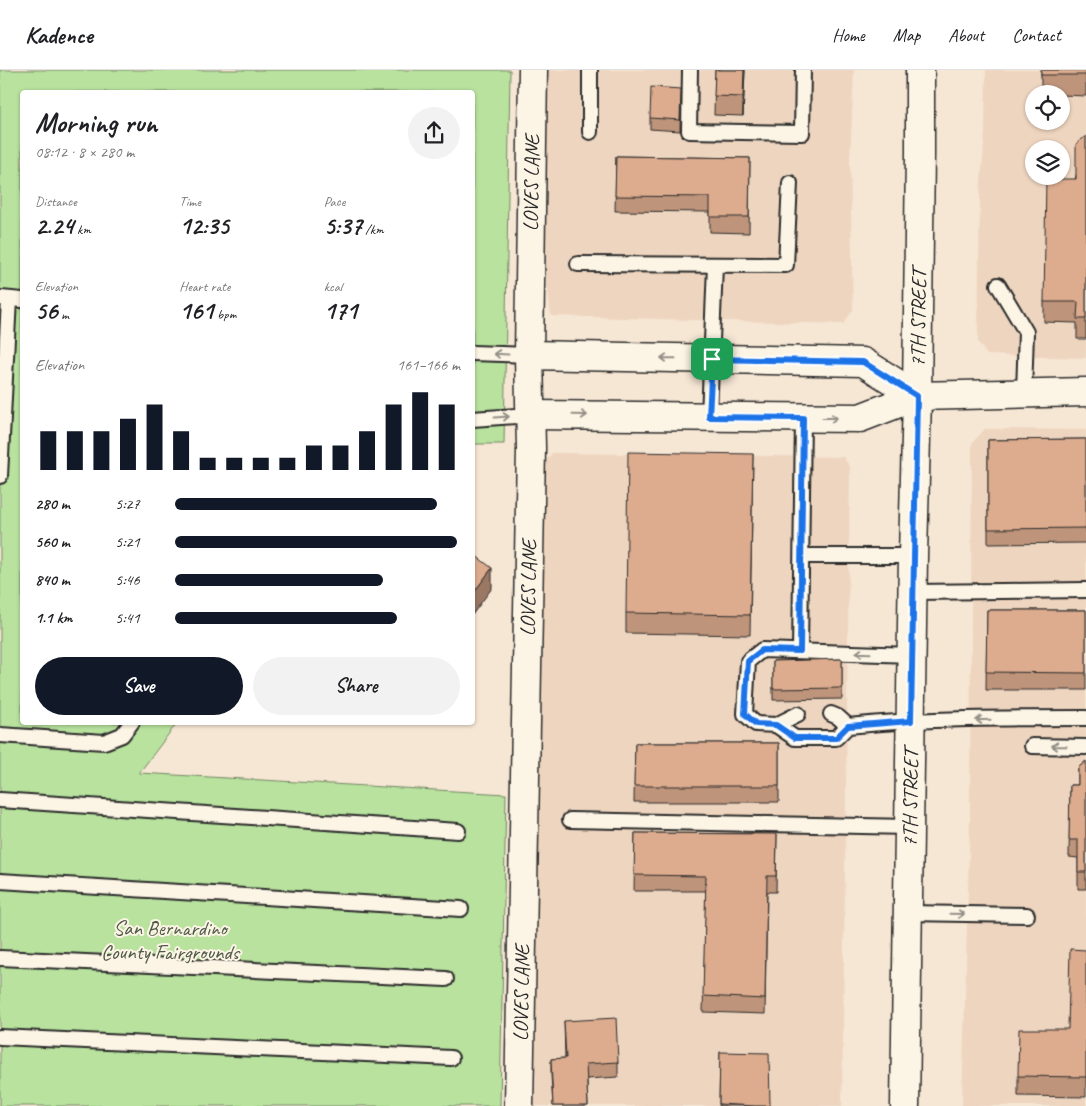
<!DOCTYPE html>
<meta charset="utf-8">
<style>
body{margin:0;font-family:Caveat,sans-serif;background:#f2f2f2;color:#202124;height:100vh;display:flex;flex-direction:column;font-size:19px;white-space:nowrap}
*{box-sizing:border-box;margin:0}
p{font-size:16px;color:#757577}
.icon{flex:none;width:28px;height:28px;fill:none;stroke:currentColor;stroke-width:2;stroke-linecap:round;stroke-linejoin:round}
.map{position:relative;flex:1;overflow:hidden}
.drawer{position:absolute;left:20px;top:20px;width:455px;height:635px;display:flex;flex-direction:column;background:#fff;border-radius:5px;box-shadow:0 1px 4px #0004}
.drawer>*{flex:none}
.tools{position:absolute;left:1025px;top:15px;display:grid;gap:10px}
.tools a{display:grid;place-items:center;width:45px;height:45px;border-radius:50%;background:#fff;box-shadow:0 1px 4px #0004;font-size:25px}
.pin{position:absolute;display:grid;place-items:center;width:42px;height:42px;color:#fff;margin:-21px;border-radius:10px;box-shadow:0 2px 8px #0006}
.round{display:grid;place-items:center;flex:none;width:52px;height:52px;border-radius:26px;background:#f2f2f2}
.headline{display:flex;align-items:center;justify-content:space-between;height:85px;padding:0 15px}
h1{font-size:28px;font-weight:600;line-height:38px}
.metrics{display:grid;grid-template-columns:repeat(3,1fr);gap:8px;height:85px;padding:5px 15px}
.metrics div{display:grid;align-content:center}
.metrics b{font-size:25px;font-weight:600}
.metrics small{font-size:14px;font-weight:400}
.metrics p{font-size:14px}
.chart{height:140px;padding:10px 15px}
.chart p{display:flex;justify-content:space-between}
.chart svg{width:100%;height:90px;margin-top:5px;stroke:#111827;stroke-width:6}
.action{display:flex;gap:10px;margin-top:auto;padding:10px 15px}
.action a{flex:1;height:58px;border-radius:30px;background:#111827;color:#fff;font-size:20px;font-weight:600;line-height:58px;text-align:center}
.action a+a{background:#f2f2f2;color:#202124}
ul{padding:0 15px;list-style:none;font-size:16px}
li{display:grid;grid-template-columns:80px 60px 1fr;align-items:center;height:38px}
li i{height:12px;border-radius:6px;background:#111827}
header{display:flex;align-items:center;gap:30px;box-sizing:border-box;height:70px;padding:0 25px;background:#fff;border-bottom:1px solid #e0e0e0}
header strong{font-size:24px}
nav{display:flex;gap:28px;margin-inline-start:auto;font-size:18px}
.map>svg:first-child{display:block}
.built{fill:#eed5bf;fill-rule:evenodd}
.green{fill:#b8e29e;stroke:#728664}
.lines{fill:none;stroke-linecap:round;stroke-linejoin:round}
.service-casing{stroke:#2b2b2b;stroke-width:18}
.minor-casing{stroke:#2b2b2b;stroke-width:31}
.secondary-casing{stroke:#2b2b2b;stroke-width:31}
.service{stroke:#fcf5e5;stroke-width:14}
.minor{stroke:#fcf5e5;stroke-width:28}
.secondary{stroke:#fcf5e5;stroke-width:28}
.wall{fill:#be947a;stroke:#2b2b2b}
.shaded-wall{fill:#9b7863;stroke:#2b2b2b}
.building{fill:#ddac8e;stroke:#2b2b2b}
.oneway{stroke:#949088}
.route-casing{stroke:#fff;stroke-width:10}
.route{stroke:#1a73e8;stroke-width:6}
.labels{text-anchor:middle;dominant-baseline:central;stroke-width:4;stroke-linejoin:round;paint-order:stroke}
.street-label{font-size:21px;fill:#2b2b2b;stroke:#fcf5e5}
.park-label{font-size:21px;fill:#4e5948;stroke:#fcf5e5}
</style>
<header>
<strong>Kadence</strong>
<nav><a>Home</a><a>Map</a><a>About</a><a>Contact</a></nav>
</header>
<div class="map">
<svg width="1086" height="1036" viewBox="0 0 1086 1036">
<rect width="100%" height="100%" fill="#f6e6d4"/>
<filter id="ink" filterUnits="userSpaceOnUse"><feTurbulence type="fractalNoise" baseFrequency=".02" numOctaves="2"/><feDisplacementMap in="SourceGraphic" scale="10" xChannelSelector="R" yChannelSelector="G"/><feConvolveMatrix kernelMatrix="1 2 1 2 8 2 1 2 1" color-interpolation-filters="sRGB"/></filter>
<g filter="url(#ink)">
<g class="built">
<polygon points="544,0 854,0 850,90 853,240 843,254 551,246 541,166"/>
<path d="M986 0H1086V288L987 285 978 272 980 125 985 63ZM1034 24H1061V51H1034ZM1034 79H1061V106H1034Z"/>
<polygon points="985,359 1086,360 1086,1036 962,1036 970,749 972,373"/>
<polygon points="552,383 843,387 850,397 842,1036 533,1036 543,395"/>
</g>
<polygon class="green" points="0,0 510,0 504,374 473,374 472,22 22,22 22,652 177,653 139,703 506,724 500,1036 0,1036"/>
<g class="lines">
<g class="service-casing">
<g id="service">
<polyline points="690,0 689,61 802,63 803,0"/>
<polyline points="590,62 590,0"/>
<polyline points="578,194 786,195 790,113"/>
<polyline points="998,215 1026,262 1024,323"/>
<polyline points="1,228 22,230"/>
<polyline points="472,283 529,285"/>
<polyline points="709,347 715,195"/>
<polyline points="472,349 531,345"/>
<polyline points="0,406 9,229"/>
<polyline points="802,486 913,486"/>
<polyline points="913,522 1086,520"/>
<polyline points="800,581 803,348"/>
<path d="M912 585 762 580 748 591 745 644 756 654 776 655 795 668H836L848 656C927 648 1007 648 1086 648"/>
<polyline points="831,644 838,647 848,656"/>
<polyline points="776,655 798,644"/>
<polyline points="0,665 104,672 122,665 132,652"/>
<polyline points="1032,676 1086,677"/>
<polyline points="0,730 458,761"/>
<polyline points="570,750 909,757"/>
<polyline points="0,811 461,839"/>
<polyline points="908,843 1027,845"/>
<polyline points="0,888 446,909"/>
<polyline points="0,967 451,988"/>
</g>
</g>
<g class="minor-casing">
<g id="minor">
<polyline points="529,285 863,292 917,326"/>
<polyline points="531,345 860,348 917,326 1086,322"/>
<polyline points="519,1036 531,378 529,285 533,0"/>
</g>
</g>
<g class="secondary-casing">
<polyline id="secondary" points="905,1036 913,486 917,326 920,83 920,0"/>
</g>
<use href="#service" class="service"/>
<use href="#minor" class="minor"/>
<use href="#secondary" class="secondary"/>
</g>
<g class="wall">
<polygon points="715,0 745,0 743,46 714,45"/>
<polygon points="1041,0 1086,0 1086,26 1061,25 1061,24 1041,24"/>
<polygon points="681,19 680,61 650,59 650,48"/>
<polygon points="1086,66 1086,269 1077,269 1077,253 1044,252 1044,232"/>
<polygon points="616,86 750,88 749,163 710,162 710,142 615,141"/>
<polygon points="1086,369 1086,473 988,474 988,370"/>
<polygon points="753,384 750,565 626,563 626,543"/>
<polygon points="987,540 1086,540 1086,620 986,620"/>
<polygon points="842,589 842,629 773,630 773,591"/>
<polygon points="635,673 779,673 779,732 634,732"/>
<polygon points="1086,691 1086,819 1078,819 1078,788 1069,787 1070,715 1078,715 1078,698"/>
<polygon points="635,763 777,764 776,822 767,822 765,944 703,942 706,821 634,821"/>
<polygon points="1086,880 1086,1027 1018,1026 1018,1006 1068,959"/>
<polygon points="564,951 618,992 618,1007 587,1009 588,1036 553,1036 551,1005 551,989 565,988"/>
<polygon points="720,982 770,1036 719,1036"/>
</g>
<g class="shaded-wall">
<polygon points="744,0 745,0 743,46 743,27"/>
<polygon points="492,498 492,518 472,545 472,525"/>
</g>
<g class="building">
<polygon points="715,0 744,0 743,27 714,26"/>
<rect x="1041" y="0" width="45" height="5"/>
<polygon points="651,17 681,19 680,50 650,48"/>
<polygon points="1086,66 1086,249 1077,249 1078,232 1044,232 1046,109 1076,109 1076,74"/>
<polygon points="616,86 750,88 749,147 710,147 710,127 615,126"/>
<polygon points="1086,369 1086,458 988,459 988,370"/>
<polygon points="628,382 753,384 750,545 626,543"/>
<polygon points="472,483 492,498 472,525"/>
<polygon points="987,540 1086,540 1086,603 986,602"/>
<polygon points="842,589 842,618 773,619 773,591"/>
<polygon points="635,673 779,673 779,716 634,716"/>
<polygon points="1086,691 1086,802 1078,802 1078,770 1069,770 1070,715 1078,715 1078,698"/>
<polygon points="635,763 777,764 776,806 767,806 765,929 703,926 706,806 634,805"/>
<polygon points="1070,879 1086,880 1086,1007 1018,1006 1019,959 1068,959"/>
<polygon points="616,948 618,992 586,994 588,1036 553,1036 551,989 566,988 564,951"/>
<polygon points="720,982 769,983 770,1036 755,1036 719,1034"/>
</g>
<defs><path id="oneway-shaft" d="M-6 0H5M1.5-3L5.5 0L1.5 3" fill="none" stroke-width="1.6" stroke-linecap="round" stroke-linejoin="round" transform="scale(1.25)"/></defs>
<g class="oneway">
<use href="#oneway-shaft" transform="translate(501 284) rotate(-177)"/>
<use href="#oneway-shaft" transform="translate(668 288) rotate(-179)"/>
<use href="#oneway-shaft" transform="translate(580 345) rotate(1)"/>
<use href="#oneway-shaft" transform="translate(502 347) rotate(-4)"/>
<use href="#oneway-shaft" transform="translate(830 348)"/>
<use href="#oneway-shaft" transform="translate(863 583) rotate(-178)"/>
<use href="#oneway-shaft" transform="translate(983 650) rotate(178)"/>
<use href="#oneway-shaft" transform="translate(1059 676) rotate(-179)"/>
<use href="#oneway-shaft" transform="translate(957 844) rotate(1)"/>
</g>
</g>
<g class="lines" filter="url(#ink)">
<g class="route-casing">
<polygon id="route" points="712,289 863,292 917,326 911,651 848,656 836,668 795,668 776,655 756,654 745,644 748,591 762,580 800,581 803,348 709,347"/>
</g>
<use href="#route" class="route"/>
</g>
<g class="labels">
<g class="street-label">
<text transform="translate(531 113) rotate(-89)">LOVES LANE</text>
<text transform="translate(918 248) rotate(-89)">7TH STREET</text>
<text transform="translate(528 518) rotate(-89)">LOVES LANE</text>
<text transform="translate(910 728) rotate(-89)">7TH STREET</text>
<text transform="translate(521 923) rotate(-89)">LOVES LANE</text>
</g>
<g class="park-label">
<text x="170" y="858">San Bernardino<tspan x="170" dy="24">County Fairgrounds</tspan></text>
</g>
</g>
</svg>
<div class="tools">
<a><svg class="icon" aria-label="locate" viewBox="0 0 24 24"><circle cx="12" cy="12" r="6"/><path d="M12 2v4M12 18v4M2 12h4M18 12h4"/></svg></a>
<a><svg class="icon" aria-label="layers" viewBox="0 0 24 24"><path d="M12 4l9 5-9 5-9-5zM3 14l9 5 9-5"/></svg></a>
</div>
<div class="pin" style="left:712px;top:289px;background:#1e9e55"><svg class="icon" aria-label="arrive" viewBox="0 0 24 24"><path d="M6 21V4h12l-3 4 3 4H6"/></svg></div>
<section class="drawer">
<div class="headline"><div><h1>Morning run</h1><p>08:12 · 8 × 280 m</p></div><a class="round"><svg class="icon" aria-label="share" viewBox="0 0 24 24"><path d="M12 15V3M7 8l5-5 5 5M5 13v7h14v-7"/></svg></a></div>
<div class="metrics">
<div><p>Distance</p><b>2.24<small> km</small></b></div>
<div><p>Time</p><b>12:35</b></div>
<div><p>Pace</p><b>5:37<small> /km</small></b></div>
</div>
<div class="metrics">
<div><p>Elevation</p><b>56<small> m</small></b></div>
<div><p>Heart rate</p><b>161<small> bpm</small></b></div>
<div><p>kcal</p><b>171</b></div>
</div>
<div class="chart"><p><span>Elevation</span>161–166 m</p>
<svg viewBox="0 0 160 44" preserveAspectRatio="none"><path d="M5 44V25M15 44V25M25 44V25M35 44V19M45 44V12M55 44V25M65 44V38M75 44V38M85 44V38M95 44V38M105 44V32M115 44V32M125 44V25M135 44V12M145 44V6M155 44V12"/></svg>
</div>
<ul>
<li><b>280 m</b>5:27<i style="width:92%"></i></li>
<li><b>560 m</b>5:21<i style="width:99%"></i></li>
<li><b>840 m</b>5:46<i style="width:73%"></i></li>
<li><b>1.1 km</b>5:41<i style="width:78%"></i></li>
</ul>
<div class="action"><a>Save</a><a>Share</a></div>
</section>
</div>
